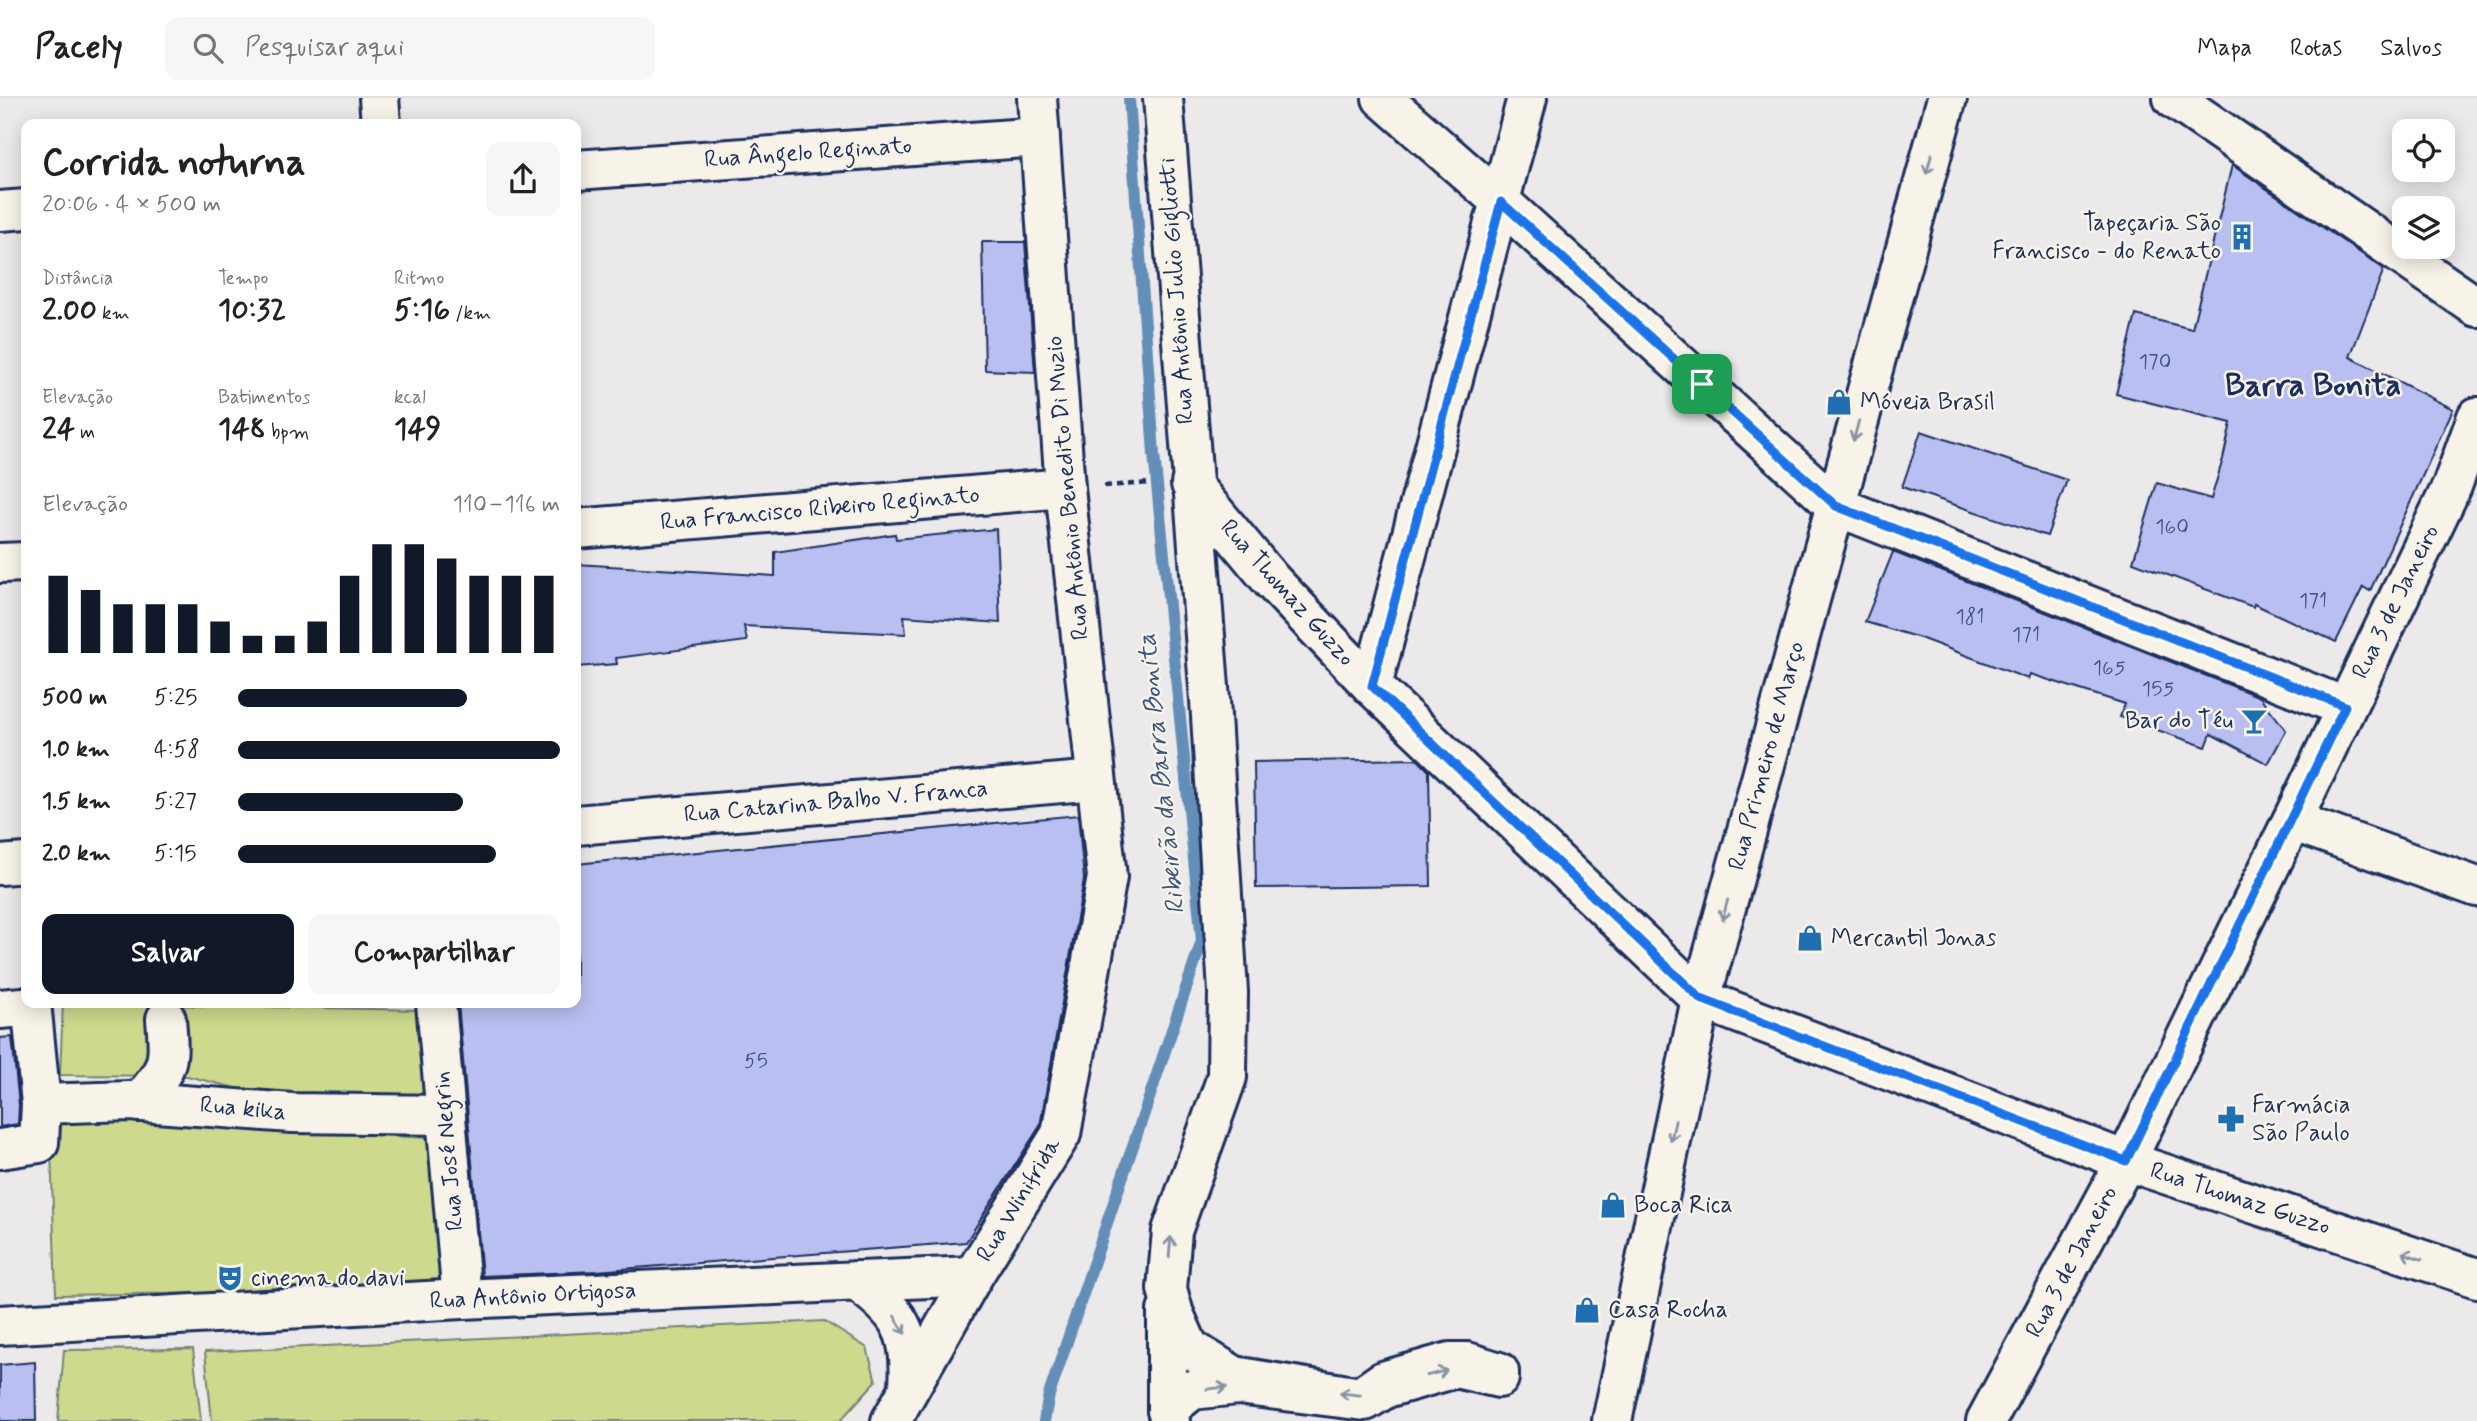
<!DOCTYPE html>
<html lang="pt">
<meta charset="utf-8">
<style>
body{margin:0;font-family:Mynerve,sans-serif;background:#f6f6f6;color:#222;height:100vh;display:flex;flex-direction:column;font-size:26px;white-space:nowrap}
*{box-sizing:border-box;margin:0}
p{font-size:23px;color:#767676}
.icon{flex:none;width:38px;height:38px;fill:none;stroke:currentColor;stroke-width:2;stroke-linecap:round;stroke-linejoin:round}
.map{position:relative;flex:1;overflow:hidden}
.panel{position:absolute;left:21px;top:21px;width:560px;height:889px;display:flex;flex-direction:column;background:#fff;border-radius:14px;box-shadow:0 4px 18px #0003}
.panel>*{flex:none}
.buttons{position:absolute;left:2392px;top:21px;display:grid;gap:14px}
.buttons a{display:grid;place-items:center;width:63px;height:63px;border-radius:14px;background:#fff;box-shadow:0 4px 18px #0003;font-size:35px}
.pin{position:absolute;display:grid;place-items:center;width:60px;height:60px;color:#fff;margin:-30px;border-radius:14px;box-shadow:0 4px 10px #0006}
.round{display:grid;place-items:center;flex:none;width:74px;height:74px;border-radius:14px;background:#f6f6f6}
.head{display:flex;align-items:center;justify-content:space-between;height:119px;padding:0 21px}
h1{font-size:38px;font-weight:700;line-height:52px}
.metrics{display:grid;grid-template-columns:repeat(3,1fr);gap:10px;height:119px;padding:7px 21px}
.metrics div{display:grid;align-content:center}
.metrics b{font-size:30px;font-weight:700}
.metrics small{font-size:19px;font-weight:400}
.metrics p{font-size:19px}
.chart{height:196px;padding:14px 21px}
.chart p{display:flex;justify-content:space-between}
.chart svg{width:100%;height:126px;margin-top:7px;stroke:#111827;stroke-width:6}
.button{display:flex;gap:14px;margin-top:auto;padding:14px 21px}
.button a{flex:1;height:80px;border-radius:14px;background:#111827;color:#fff;font-size:28px;font-weight:700;line-height:80px;text-align:center}
.button a+a{background:#f6f6f6;color:#222}
ul{padding:0 21px;list-style:none;font-size:23px}
li{display:grid;grid-template-columns:112px 84px 1fr;align-items:center;height:52px}
li i{height:18px;border-radius:9px;background:#111827}
header{display:flex;align-items:center;gap:42px;box-sizing:border-box;height:98px;padding:0 35px;background:#fff;border-bottom:2px solid #e0e0e0}
header strong{font-size:33px}
nav{display:flex;gap:38px;margin-inline-start:auto;font-size:24px}
.search{width:490px;height:63px;background:#f6f6f6;display:flex;align-items:center;gap:18px;box-sizing:border-box;padding:0 24px;border-radius:14px;color:#767676;font-size:26px}
.map>svg:first-child{display:block}
.green{fill:#cdd98c;stroke:#748475;stroke-width:2}
.lines{fill:none;stroke-linecap:round;stroke-linejoin:round}
.stream{stroke:#648eb8;stroke-width:12}
.building{fill:#babff1;stroke:#1b2f5e;stroke-width:2}
.minor-casing{stroke:#1b2f5e;stroke-width:44}
.path{stroke:#1b2f5e;stroke-width:4.5;stroke-dasharray:7 5;stroke-linecap:butt}
.minor{stroke:#f7f3e8;stroke-width:38}
.oneway{stroke:#8991a3}
.route-casing{stroke:#fff;stroke-width:14}
.route{stroke:#1a73e8;stroke-width:9}
.labels{text-anchor:middle;dominant-baseline:central;stroke-width:5;stroke-linejoin:round;paint-order:stroke}
.number-label{font-size:21px;fill:#435383}
.street-label{font-size:24px;fill:#1b2f5e;stroke:#f7f3e8}
.poi-label{font-size:24px;fill:#1b2f5e;stroke:#f7f3e8;text-anchor:start}
.water-label{font-size:26px;font-style:italic;fill:#395684;stroke:#f7f3e8}
.district-label{font-size:32px;font-weight:bold;fill:#1b2f5e;stroke:#f7f3e8}
</style>
<header>
<strong>Pacely</strong>
<div class="search"><svg class="icon" aria-label="search" viewBox="0 0 24 24"><circle cx="10" cy="10" r="6"/><path d="M15 15l6 6"/></svg>Pesquisar aqui</div>
<nav><a>Mapa</a><a>Rotas</a><a>Salvos</a></nav>
</header>
<div class="map">
<svg width="2477" height="1323" viewBox="0 0 2477 1323">
<rect width="100%" height="100%" fill="#ebe9ea"/>
<filter id="ink" filterUnits="userSpaceOnUse"><feTurbulence type="fractalNoise" baseFrequency=".0143" numOctaves="2"/><feDisplacementMap in="SourceGraphic" scale="14" xChannelSelector="R" yChannelSelector="G"/><feConvolveMatrix kernelMatrix="1 2 1 2 8 2 1 2 1" color-interpolation-filters="sRGB"/></filter>
<g filter="url(#ink)">
<g class="green">
<polygon points="63,905 421,912 425,1004 256,995 187,978 60,977"/>
<polygon points="187,1020 330,1035 429,1040 449,1192 56,1197 50,1023"/>
<polygon points="824,1223 867,1250 876,1283 840,1323 212,1323 205,1254"/>
<polygon points="193,1251 201,1323 58,1323 64,1252"/>
</g>
<g class="lines">
<polyline class="stream" points="1044,1323 1049,1297 1202,843 1154,356 1129,0"/>
</g>
<g class="building">
<polygon points="2232,67 2384,171 2350,259 2453,311 2370,493 2363,489 2336,544 2254,506 2253,509 2133,464 2157,385 2211,401 2223,361 2231,325 2116,296 2136,217 2192,231"/>
<polygon points="982,144 1025,144 1035,274 985,272"/>
<polygon points="1921,333 2067,382 2047,438 1902,389"/>
<polygon points="996,431 1000,525 904,518 906,536 744,528 747,543 616,560 617,566 576,569 576,466 775,478 775,454 895,436 896,441"/>
<polygon points="1893,454 2260,599 2286,632 2268,666 2211,636 2206,649 2120,619 2125,606 2030,576 2028,581 1920,540 1865,524"/>
<polygon points="1417,661 1429,673 1431,788 1256,790 1254,664"/>
<polygon points="1078,717 1084,781 1040,1028 966,1144 596,1173 482,1178 458,905 576,905 576,766"/>
<polygon points="12,939 19,1007 18,1026 0,1029 0,940"/>
<polygon points="35,1264 36,1323 0,1323 0,1267"/>
</g>
<g class="lines">
<g class="minor-casing">
<g id="minor">
<polyline points="379,0 381,26"/>
<polyline points="1163,0 1210,602 1228,894 1227,979 1172,1133 1167,1191 1174,1216 1189,1250 1234,1278 1360,1299 1383,1283 1450,1264 1467,1264 1499,1274 1499,1280 1456,1270 1386,1290 1365,1303 1238,1287 1192,1292 1167,1312 1170,1323"/>
<polyline points="1382,0 1501,104 1836,408 2345,609"/>
<polyline points="2173,0 2477,209"/>
<polyline points="576,72 1040,39"/>
<polyline points="0,113 26,111"/>
<polyline points="1191,386 1271,482 1372,588 1701,901 2126,1063 2477,1180"/>
<polyline points="576,431 1065,390"/>
<polyline points="0,465 26,464"/>
<polyline points="1372,588 1527,0"/>
<polyline points="2292,723 2477,789"/>
<polyline points="576,727 1096,682"/>
<polyline points="0,767 26,765"/>
<polyline points="436,905 462,1201"/>
<polyline points="0,911 23,909 32,914 41,1006 39,1045 0,1051"/>
<path d="M140 1004C169 968 170 967 166 921"/>
<polyline points="41,1006 129,1003 292,1015 446,1017"/>
<path d="M856 1183C899 1214 913 1233 909 1288"/>
<polyline points="1167,1213 1167,1312"/>
<polyline points="0,1227 462,1201 973,1178"/>
<polyline points="891,1323 973,1178 1061,1036 1107,779 1065,390 1037,0"/>
<polyline points="1612,1323 1701,901 1947,0"/>
<polyline points="1986,1323 2126,1063 2292,723 2452,388 2477,319"/>
</g>
</g>
<polyline class="path" points="1104,388 1152,385"/>
<use href="#minor" class="minor"/>
</g>
<defs><path id="oneway-shaft" d="M-6 0H5M1.5-3L5.5 0L1.5 3" fill="none" stroke-width="1.6" stroke-linecap="round" stroke-linejoin="round" transform="scale(1.75)"/></defs>
<g class="oneway">
<use href="#oneway-shaft" transform="translate(1929 66) rotate(105)"/>
<use href="#oneway-shaft" transform="translate(1856 333) rotate(105)"/>
<use href="#oneway-shaft" transform="translate(1725 812) rotate(105)"/>
<use href="#oneway-shaft" transform="translate(1673 1033) rotate(102)"/>
<use href="#oneway-shaft" transform="translate(1170 1149) rotate(-85)"/>
<use href="#oneway-shaft" transform="translate(2412 1158) rotate(-162)"/>
<use href="#oneway-shaft" transform="translate(900 1227) rotate(58)"/>
<use href="#oneway-shaft" transform="translate(1437 1275) rotate(-15)"/>
<use href="#oneway-shaft" transform="translate(1217 1290) rotate(-6)"/>
<use href="#oneway-shaft" transform="translate(1350 1296) rotate(-174)"/>
</g>
</g>
<g class="lines" filter="url(#ink)">
<g class="route-casing">
<polygon id="route" points="1501,104 1836,408 2345,608 2126,1063 1701,901 1372,588"/>
</g>
<use href="#route" class="route"/>
</g>
<defs>
<g id="building-bare" transform="scale(2.1)"><path d="M-4-6H4V6H1V3H-1V6H-4ZM-2.5-4.3h1.7v1.8h-1.7ZM.8-4.3h1.7v1.8H.8ZM-2.5-1h1.7V.8h-1.7ZM.8-1h1.7V.8H.8Z" fill="#1f6fb2" stroke="#f7f3e8" stroke-width="2.5" paint-order="stroke"/></g>
<g id="shop-bare" transform="scale(2.1)"><path d="M-5-2.5h2.3a2.7 3.5 0 0 1 5.4 0H5L5.5 6h-11ZM-1.5-2.5h3a1.5 2.3 0 0 0-3 0Z" fill="#1f6fb2" stroke="#f7f3e8" stroke-width="2.5" paint-order="stroke"/></g>
<g id="bar-bare" transform="scale(2.1)"><path d="M-6-5H6L.8 .8V4.5H3.5V6h-7V4.5H-.8V.8Z" fill="#1f6fb2" stroke="#f7f3e8" stroke-width="2.5" paint-order="stroke"/></g>
<g id="pharmacy-bare" transform="scale(2.1)"><path d="M-2-6h4v4h4v4h-4v4h-4v-4h-4v-4h4Z" fill="#1f6fb2" stroke="#f7f3e8" stroke-width="2.5" paint-order="stroke"/></g>
<g id="theatre-bare" transform="scale(2.1)"><path d="M-5-5.5Q0-4 5-5.5V0Q5 5 0 6Q-5 5-5 0ZM-3.3-2.5H-1v1.5H-3.3ZM1-2.5H3.3v1.5H1ZM-2.8 1Q0 5.5 2.8 1Z" fill="#1f6fb2" stroke="#f7f3e8" stroke-width="2.5" paint-order="stroke"/></g>
</defs>
<g fill-rule="evenodd">
<use href="#building-bare" x="2242" y="139"/>
<use href="#shop-bare" x="1839" y="304"/>
<use href="#bar-bare" x="2254" y="623"/>
<use href="#shop-bare" x="1810" y="840"/>
<use href="#pharmacy-bare" x="2231" y="1021"/>
<use href="#shop-bare" x="1613" y="1107"/>
<use href="#theatre-bare" x="230" y="1180"/>
<use href="#shop-bare" x="1587" y="1212"/>
</g>
<g class="labels">
<g class="number-label">
<text x="2155" y="264">170</text>
<text x="2172" y="429">160</text>
<text x="2313" y="503">171</text>
<text x="1970" y="519">181</text>
<text x="2026" y="537">171</text>
<text x="2109" y="570">165</text>
<text x="2158" y="591">155</text>
<text x="756" y="963">55</text>
</g>
<g class="street-label">
<text transform="translate(808 55) rotate(-4)">Rua Ângelo Reginato</text>
<text transform="translate(1177 193) rotate(-94)">Rua Antônio Julio Gigliotti</text>
<text transform="translate(1068 390) rotate(-95)">Rua Antônio Benedito Di Muzio</text>
<text transform="translate(820 411) rotate(-5)">Rua Francisco Ribeiro Reginato</text>
<text transform="translate(1287 495) rotate(48)">Rua Thomaz Guzzo</text>
<text transform="translate(2396 504) rotate(-64)">Rua 3 de Janeiro</text>
<text transform="translate(1767 658) rotate(-75)">Rua Primeiro de Março</text>
<text transform="translate(836 704) rotate(-5)">Rua Catarina Balbo V. Franca</text>
<text transform="translate(243 1011) rotate(5)">Rua kika</text>
<text transform="translate(449 1053) rotate(-95)">Rua José Negrin</text>
<text transform="translate(2240 1101) rotate(18)">Rua Thomaz Guzzo</text>
<text transform="translate(1019 1102) rotate(-59)">Rua Winifrida</text>
<text transform="translate(2072 1164) rotate(-62)">Rua 3 de Janeiro</text>
<text transform="translate(533 1198) rotate(-3)">Rua Antônio Ortigosa</text>
</g>
<g class="poi-label">
<text x="2221" y="125" text-anchor="end">Tapeçaria São<tspan x="2221" dy="28">Francisco - do Renato</tspan></text>
<text x="1860" y="304">Móveia Brasil</text>
<text x="2233" y="623" text-anchor="end">Bar do Téu</text>
<text x="1831" y="840">Mercantil Jonas</text>
<text x="2252" y="1007">Farmácia<tspan x="2252" dy="28">São Paulo</tspan></text>
<text x="1634" y="1107">Boca Rica</text>
<text x="251" y="1180">cinema do davi</text>
<text x="1608" y="1212">Casa Rocha</text>
</g>
<g class="water-label">
<text transform="translate(1162 676) rotate(-96)">Ribeirão da Barra Bonita</text>
</g>
<g class="district-label">
<text x="2313" y="288">Barra Bonita</text>
</g>
</g>
</svg>
<div class="buttons">
<a><svg class="icon" aria-label="locate" viewBox="0 0 24 24"><circle cx="12" cy="12" r="6"/><path d="M12 2v4M12 18v4M2 12h4M18 12h4"/></svg></a>
<a><svg class="icon" aria-label="layers" viewBox="0 0 24 24"><path d="M12 4l9 5-9 5-9-5zM3 14l9 5 9-5"/></svg></a>
</div>
<div class="pin" style="left:1702px;top:286px;background:#1e9e55"><svg class="icon" aria-label="arrive" viewBox="0 0 24 24"><path d="M6 21V4h12l-3 4 3 4H6"/></svg></div>
<section class="panel">
<div class="head"><div><h1>Corrida noturna</h1><p>20:06 · 4 × 500 m</p></div><a class="round"><svg class="icon" aria-label="share" viewBox="0 0 24 24"><path d="M12 15V3M7 8l5-5 5 5M5 13v7h14v-7"/></svg></a></div>
<div class="metrics">
<div><p>Distância</p><b>2.00<small> km</small></b></div>
<div><p>Tempo</p><b>10:32</b></div>
<div><p>Ritmo</p><b>5:16<small> /km</small></b></div>
</div>
<div class="metrics">
<div><p>Elevação</p><b>24<small> m</small></b></div>
<div><p>Batimentos</p><b>148<small> bpm</small></b></div>
<div><p>kcal</p><b>149</b></div>
</div>
<div class="chart"><p><span>Elevação</span>110–116 m</p>
<svg viewBox="0 0 160 44" preserveAspectRatio="none"><path d="M5 44V17M15 44V22M25 44V27M35 44V27M45 44V27M55 44V33M65 44V38M75 44V38M85 44V33M95 44V17M105 44V6M115 44V6M125 44V11M135 44V17M145 44V17M155 44V17"/></svg>
</div>
<ul>
<li><b>500 m</b>5:25<i style="width:71%"></i></li>
<li><b>1.0 km</b>4:58<i style="width:100%"></i></li>
<li><b>1.5 km</b>5:27<i style="width:70%"></i></li>
<li><b>2.0 km</b>5:15<i style="width:80%"></i></li>
</ul>
<div class="button"><a>Salvar</a><a>Compartilhar</a></div>
</section>
</div>
